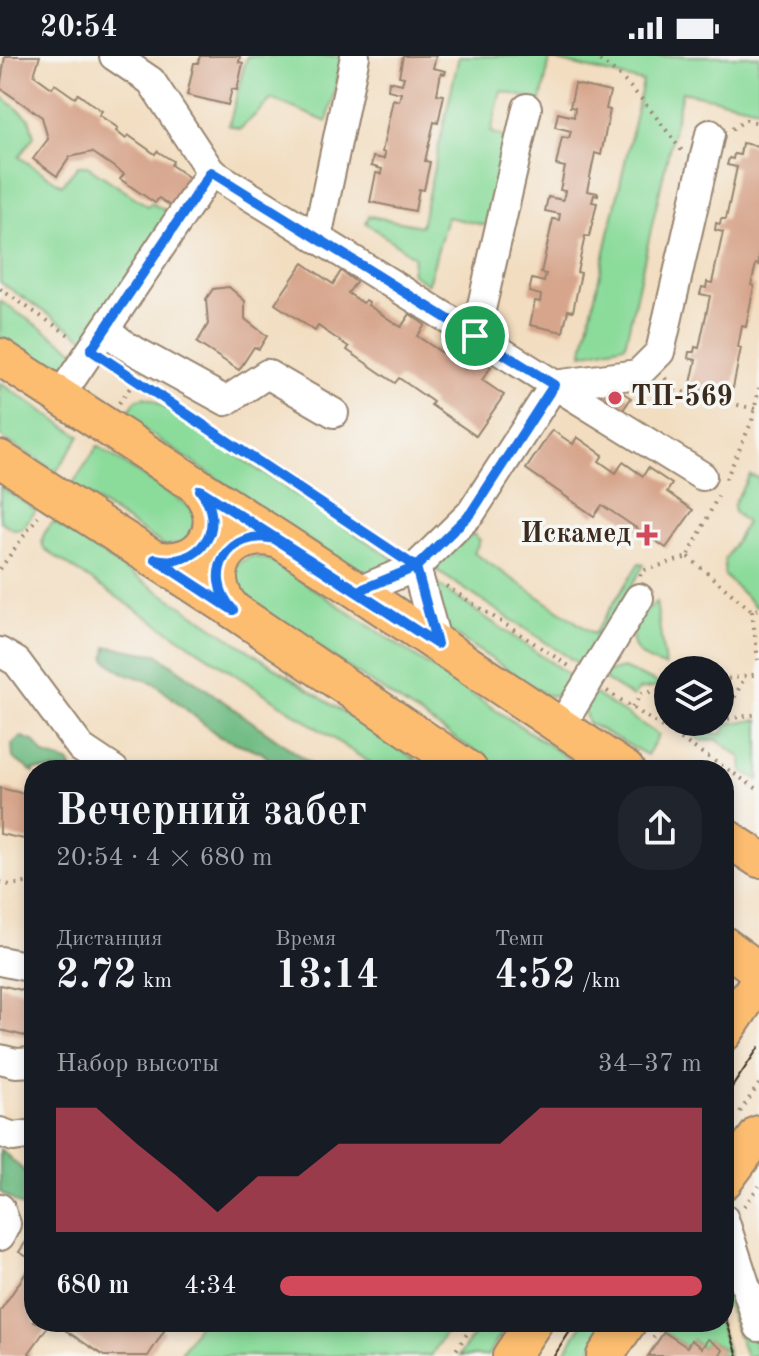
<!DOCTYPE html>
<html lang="ru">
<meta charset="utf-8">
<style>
body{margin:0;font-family:"Old Standard TT",serif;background:#20242c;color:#f1f3f6;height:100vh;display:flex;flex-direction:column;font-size:30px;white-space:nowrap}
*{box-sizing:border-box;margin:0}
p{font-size:26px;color:#9ea1a6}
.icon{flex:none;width:44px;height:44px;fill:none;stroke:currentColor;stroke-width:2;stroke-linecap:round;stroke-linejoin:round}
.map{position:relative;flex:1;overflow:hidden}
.drawer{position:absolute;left:24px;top:704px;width:710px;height:572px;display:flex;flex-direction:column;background:#171b24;border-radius:32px;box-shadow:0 4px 12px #0003}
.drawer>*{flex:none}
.tools{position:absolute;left:654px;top:600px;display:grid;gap:16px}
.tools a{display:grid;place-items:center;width:80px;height:80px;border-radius:50%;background:#171b24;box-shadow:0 4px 12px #0003;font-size:40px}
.pin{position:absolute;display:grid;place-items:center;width:68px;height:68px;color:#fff;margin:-34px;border:4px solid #fff;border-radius:50%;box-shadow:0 2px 8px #0007}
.round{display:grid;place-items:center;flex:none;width:84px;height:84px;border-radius:32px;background:#20242c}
.head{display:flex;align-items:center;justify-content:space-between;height:136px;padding:0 32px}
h1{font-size:44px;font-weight:600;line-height:60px}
.metrics{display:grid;grid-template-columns:repeat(3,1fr);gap:12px;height:136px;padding:8px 32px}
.metrics div{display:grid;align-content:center}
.metrics b{font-size:40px;font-weight:600}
.metrics small{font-size:22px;font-weight:400}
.metrics p{font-size:22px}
.chart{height:224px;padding:16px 32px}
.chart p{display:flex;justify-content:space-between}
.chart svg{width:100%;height:144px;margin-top:8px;fill:#d1495b;opacity:.7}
ul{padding:0 32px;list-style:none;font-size:26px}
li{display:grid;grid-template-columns:128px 96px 1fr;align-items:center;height:60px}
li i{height:20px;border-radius:10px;background:#d1495b}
.status{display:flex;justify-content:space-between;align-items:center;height:56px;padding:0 40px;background:#171b24;direction:ltr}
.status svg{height:22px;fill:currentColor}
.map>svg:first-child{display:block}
.green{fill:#8bdb9b;stroke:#63825c;stroke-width:2}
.forest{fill:#70bb83;stroke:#567250;stroke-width:2}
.building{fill:#d7a58c}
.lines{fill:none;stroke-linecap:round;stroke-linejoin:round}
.minor-casing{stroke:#96846f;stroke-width:32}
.major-casing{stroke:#96846f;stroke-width:40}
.path{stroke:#96846f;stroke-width:4;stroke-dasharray:2 6;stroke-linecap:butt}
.minor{stroke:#fff;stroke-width:28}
.major{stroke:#fcbd6f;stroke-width:36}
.tram{stroke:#3b2a1e;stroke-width:2}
.route-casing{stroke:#fff;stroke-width:16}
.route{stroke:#1a73e8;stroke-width:10}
.poi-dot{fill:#d1495b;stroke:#f6f6f2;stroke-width:3}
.labels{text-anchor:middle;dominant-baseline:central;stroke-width:7;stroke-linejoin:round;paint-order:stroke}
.poi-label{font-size:28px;font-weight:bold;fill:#3b2a1e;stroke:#f6f6f2;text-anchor:start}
</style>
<div class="status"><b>20:54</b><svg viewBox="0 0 49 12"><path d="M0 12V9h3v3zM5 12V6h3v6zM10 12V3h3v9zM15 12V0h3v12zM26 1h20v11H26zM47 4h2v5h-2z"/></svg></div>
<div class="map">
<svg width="759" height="1300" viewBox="0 0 759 1300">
<rect width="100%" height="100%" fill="#f6f6f2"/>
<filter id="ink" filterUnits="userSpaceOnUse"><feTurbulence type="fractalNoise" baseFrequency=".0125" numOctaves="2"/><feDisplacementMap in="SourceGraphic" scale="16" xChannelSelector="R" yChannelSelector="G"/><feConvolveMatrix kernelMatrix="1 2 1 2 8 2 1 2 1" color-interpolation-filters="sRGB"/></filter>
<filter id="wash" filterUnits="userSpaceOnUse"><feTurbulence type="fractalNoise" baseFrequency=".006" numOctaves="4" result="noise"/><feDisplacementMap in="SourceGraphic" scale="32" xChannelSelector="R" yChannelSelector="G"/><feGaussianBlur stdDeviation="1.8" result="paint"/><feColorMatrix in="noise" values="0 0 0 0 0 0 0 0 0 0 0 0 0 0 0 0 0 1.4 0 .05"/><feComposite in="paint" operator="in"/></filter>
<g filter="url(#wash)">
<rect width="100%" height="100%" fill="#f2ddc0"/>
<g class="green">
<polygon points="247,0 343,0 327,66 272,43 240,73 229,69"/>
<polygon points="459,0 759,0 759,52 682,36 625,289 582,298 643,26 550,3 541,45 501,35 491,76 502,80 508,93 489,170 447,161 428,228 411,217 414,201 366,167 369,160 421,170"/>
<polygon points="0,39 29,62 34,80 19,101 62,129 78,110 87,110 148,150 151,147 176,160 87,284 0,226"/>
<polygon points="0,245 83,300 72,312 46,309 0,280"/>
<polygon points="0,327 80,380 56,416 0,380"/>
<polygon points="144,341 153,344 398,506 367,523 125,361 136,344"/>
<polygon points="98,390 192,453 198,469 194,485 165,490 72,429"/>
<polygon points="750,419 759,422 759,550 755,550 724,519 725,504 746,467 734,456 734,447"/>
<polygon points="0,431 36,454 22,472 13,473 0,465"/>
<path d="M53 466 431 714H381L44 493C39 481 46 475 53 466Z"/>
<polygon points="473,478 480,484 474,497 594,578 639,507 644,509 582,610 437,515 437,504"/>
<polygon points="252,500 270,504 586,714 503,714 242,541 232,523 237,508"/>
<polygon points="434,526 572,621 570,630 558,640 546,639 440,569"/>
<path d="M656 546 665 610C622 599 625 571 656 546Z"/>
<polygon points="623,612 665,630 638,634 633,641 604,623 607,616"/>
<polygon points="593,637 659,679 647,699 588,667 584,654"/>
<polygon points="759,664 759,724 743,715 742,702 716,683 703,685 682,673 686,667 704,678 722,678 728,667"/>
<polygon points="724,1197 759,1300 746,1300 724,1241"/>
<polygon points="200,1266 452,1266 431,1300 179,1300"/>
<polygon points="482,1266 509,1266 487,1300 459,1300"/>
<polygon points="584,1266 609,1266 586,1300 562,1300"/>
<polygon points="671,1266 719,1266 729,1300 719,1300 723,1293 708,1284 702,1292 692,1284 687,1291 664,1276"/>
</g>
<g class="forest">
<path d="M107 591C125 591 140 598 157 598L310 707 314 714H282L261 696 220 681 154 627 122 616 105 603Z"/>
<polygon points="22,681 35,686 44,699 68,706 72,714 34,714 34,717 13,702 12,688"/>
<polygon points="0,1093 34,1124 34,1158 0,1136"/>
</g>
<g id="blocks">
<g class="building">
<polygon points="5,0 40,0 34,19 52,32 55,28 75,42 78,38 102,55 99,59 118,72 116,75 126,83 128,79 155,98 157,95 173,105 171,109 200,129 180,157 159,142 155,147 120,123 124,118 92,96 70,101 57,120 33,103 48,83 42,61 0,32"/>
<polygon points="200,0 240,0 239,6 243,7 237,34 232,33 228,49 187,39 194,7 198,7"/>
<polygon points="403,0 436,0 433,12 446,15 445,18 441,17 437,38 444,39 438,67 434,66 425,105 430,106 424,134 419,133 415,155 370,146 376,117 381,118 382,113 371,110 373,101 384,103 385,97 382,96 393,43 399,45 401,37 388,34 389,25 402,28 404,21 399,20"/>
<polygon points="575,28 610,36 606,53 610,54 601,99 595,97 587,135 598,137 598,140 594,139 592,146 597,147 589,181 585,180 577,216 581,217 573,255 568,254 563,276 530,269 535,245 540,246 541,239 529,236 532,223 544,226 546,218 541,217 553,163 559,164 560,158 545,155 548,141 563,144 565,135 560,134 565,111 556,109 562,81 569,82 571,75 555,71 558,57 574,61 575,52 570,51"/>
<polygon points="742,87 759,90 759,209 756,208 751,229 754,230 746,271 742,270 738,291 741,292 733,332 729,331 728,340 690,332 696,304 688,302 689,296 694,296 695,291 699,292 710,240 700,238 702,231 706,232 707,226 712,227 723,176 715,174 716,167 720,168 721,163 726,163 737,111 727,109 729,102 733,103 734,98 740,99"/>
<polygon points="303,207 333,228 341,215 356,226 348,237 363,247 366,244 369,246 368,249 401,271 410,258 425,269 417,280 444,298 446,295 450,298 448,301 466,313 475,300 491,311 482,324 504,339 476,380 431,349 433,346 399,322 395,327 347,294 349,291 318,270 315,275 275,248"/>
<polygon points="229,231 245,245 245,263 267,280 259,293 254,291 239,314 197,287 208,268 206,243 213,233"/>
<polygon points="608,327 631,342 621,357 598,342"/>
<polygon points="552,374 573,388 577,381 603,399 599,405 616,417 623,406 643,420 648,412 672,428 667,436 693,454 666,492 602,449 594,460 526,413"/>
<polygon points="0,732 34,740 34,785 0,778"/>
<polygon points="0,929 34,937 34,959 29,981 0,974"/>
<polygon points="34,1174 34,1266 51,1266 29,1297 33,1300 0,1300 0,1255 34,1205 19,1196"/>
<polygon points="53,1266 151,1266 164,1275 148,1300 104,1300"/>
<polygon points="664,1276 687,1291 691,1284 702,1292 708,1283 723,1294 719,1300 648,1300"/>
</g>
</g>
</g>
<g filter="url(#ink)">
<use href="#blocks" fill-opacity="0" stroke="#96846f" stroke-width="2"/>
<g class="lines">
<g class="minor-casing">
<g id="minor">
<polyline points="114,0 151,25 211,116 702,420"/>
<polyline points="317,182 355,0"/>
<polyline points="106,274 126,290 226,345 267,318 334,357"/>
<polyline points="475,280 527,52"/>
<polyline points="60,340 211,116"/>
<polyline points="416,511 437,588"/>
<polyline points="358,535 416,511 471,457 554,329 638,318 660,296 710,78"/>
<polyline points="0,596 17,606 81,692 114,714"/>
<polyline points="561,670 639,542"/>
<polyline points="0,905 34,912"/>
<polyline points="0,1003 16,1007 34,1006"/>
<polyline points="0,1076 14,1081 34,1078"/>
<polyline points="0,1152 6,1168 0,1180"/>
<polyline points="724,1163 759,1271"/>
</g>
</g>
<g class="major-casing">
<g id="major">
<polyline points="0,301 358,535 626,714"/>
<polyline points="0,403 233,554 469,714"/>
<path d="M155 503C200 513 229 471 200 434"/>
<path d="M233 554C200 518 230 472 275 483"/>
<polyline points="724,780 759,803"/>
<polyline points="724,889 759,915"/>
<polyline points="724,977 759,925"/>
<polyline points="724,1125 759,1078"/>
<polyline points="511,1300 534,1266"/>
<polyline points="605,1300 628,1266"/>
</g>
</g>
<g class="path">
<path d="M593 0C629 22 657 62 682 95"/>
<polyline points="732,73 746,64 759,67"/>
<polyline points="0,233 72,281"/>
<polyline points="665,322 674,334 755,353"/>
<polyline points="132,323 392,495"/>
<polyline points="119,347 135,325"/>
<polyline points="726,423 752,365 759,332"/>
<polyline points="688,501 752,555 759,553"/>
<polyline points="0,513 38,460"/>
<polyline points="640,520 642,515 688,501 719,438"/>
<polyline points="446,530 569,610"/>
<polyline points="752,555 758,604"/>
<polyline points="720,624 759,618"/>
<polyline points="607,635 759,734"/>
<polyline points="632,651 642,637 668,633"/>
<polyline points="724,663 745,620"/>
<polyline points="720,664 759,658"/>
<polyline points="692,666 707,666"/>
<polyline points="673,678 680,666"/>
<polyline points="0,826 10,829 34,826"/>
<polyline points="740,1056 759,1028"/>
<polyline points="744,1150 759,1130"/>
<polyline points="653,1282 664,1266"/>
<polyline points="452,1300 475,1266"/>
</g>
<use href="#minor" class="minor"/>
<use href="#major" class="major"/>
<g class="tram">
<polyline points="724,1043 759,991"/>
<polyline points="724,1258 738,1300"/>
<polyline points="554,1300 576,1266"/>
</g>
</g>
</g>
<g class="lines" filter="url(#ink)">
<g class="route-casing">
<path id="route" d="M475 280 554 329 471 457 416 511 358 535 200 434C229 471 200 513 155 503L233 554C200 518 229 472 275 483L437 588 416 511 91 294 211 116 475 280"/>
</g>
<use href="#route" class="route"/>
</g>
<g class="poi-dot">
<circle cx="615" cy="342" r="8"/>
<path d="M643 467h8v8h8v8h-8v8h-8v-8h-8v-8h8z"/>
</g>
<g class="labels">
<g class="poi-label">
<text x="631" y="342">ТП-569</text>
<text x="631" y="479" text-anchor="end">Искамед</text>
</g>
</g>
</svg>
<div class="tools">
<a><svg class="icon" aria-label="layers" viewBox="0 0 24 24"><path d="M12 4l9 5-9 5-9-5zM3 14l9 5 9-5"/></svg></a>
</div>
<div class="pin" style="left:475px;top:280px;background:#1e9e55"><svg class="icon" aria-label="arrive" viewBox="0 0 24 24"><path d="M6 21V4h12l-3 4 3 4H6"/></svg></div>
<section class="drawer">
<div class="head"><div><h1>Вечерний забег</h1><p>20:54 · 4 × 680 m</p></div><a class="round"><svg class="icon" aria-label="share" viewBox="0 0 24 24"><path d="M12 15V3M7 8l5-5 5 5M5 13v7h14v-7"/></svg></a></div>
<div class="metrics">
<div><p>Дистанция</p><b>2.72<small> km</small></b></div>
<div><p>Время</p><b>13:14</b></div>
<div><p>Темп</p><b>4:52<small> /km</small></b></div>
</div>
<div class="chart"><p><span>Набор высоты</span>34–37 m</p>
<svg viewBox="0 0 160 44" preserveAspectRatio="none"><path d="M0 44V6L10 6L20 17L30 27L40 38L50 27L60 27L70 17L80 17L90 17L100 17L110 17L120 6L130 6L140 6L150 6L160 6V44z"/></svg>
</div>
<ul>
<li><b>680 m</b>4:34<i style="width:100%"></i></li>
</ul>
</section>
</div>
